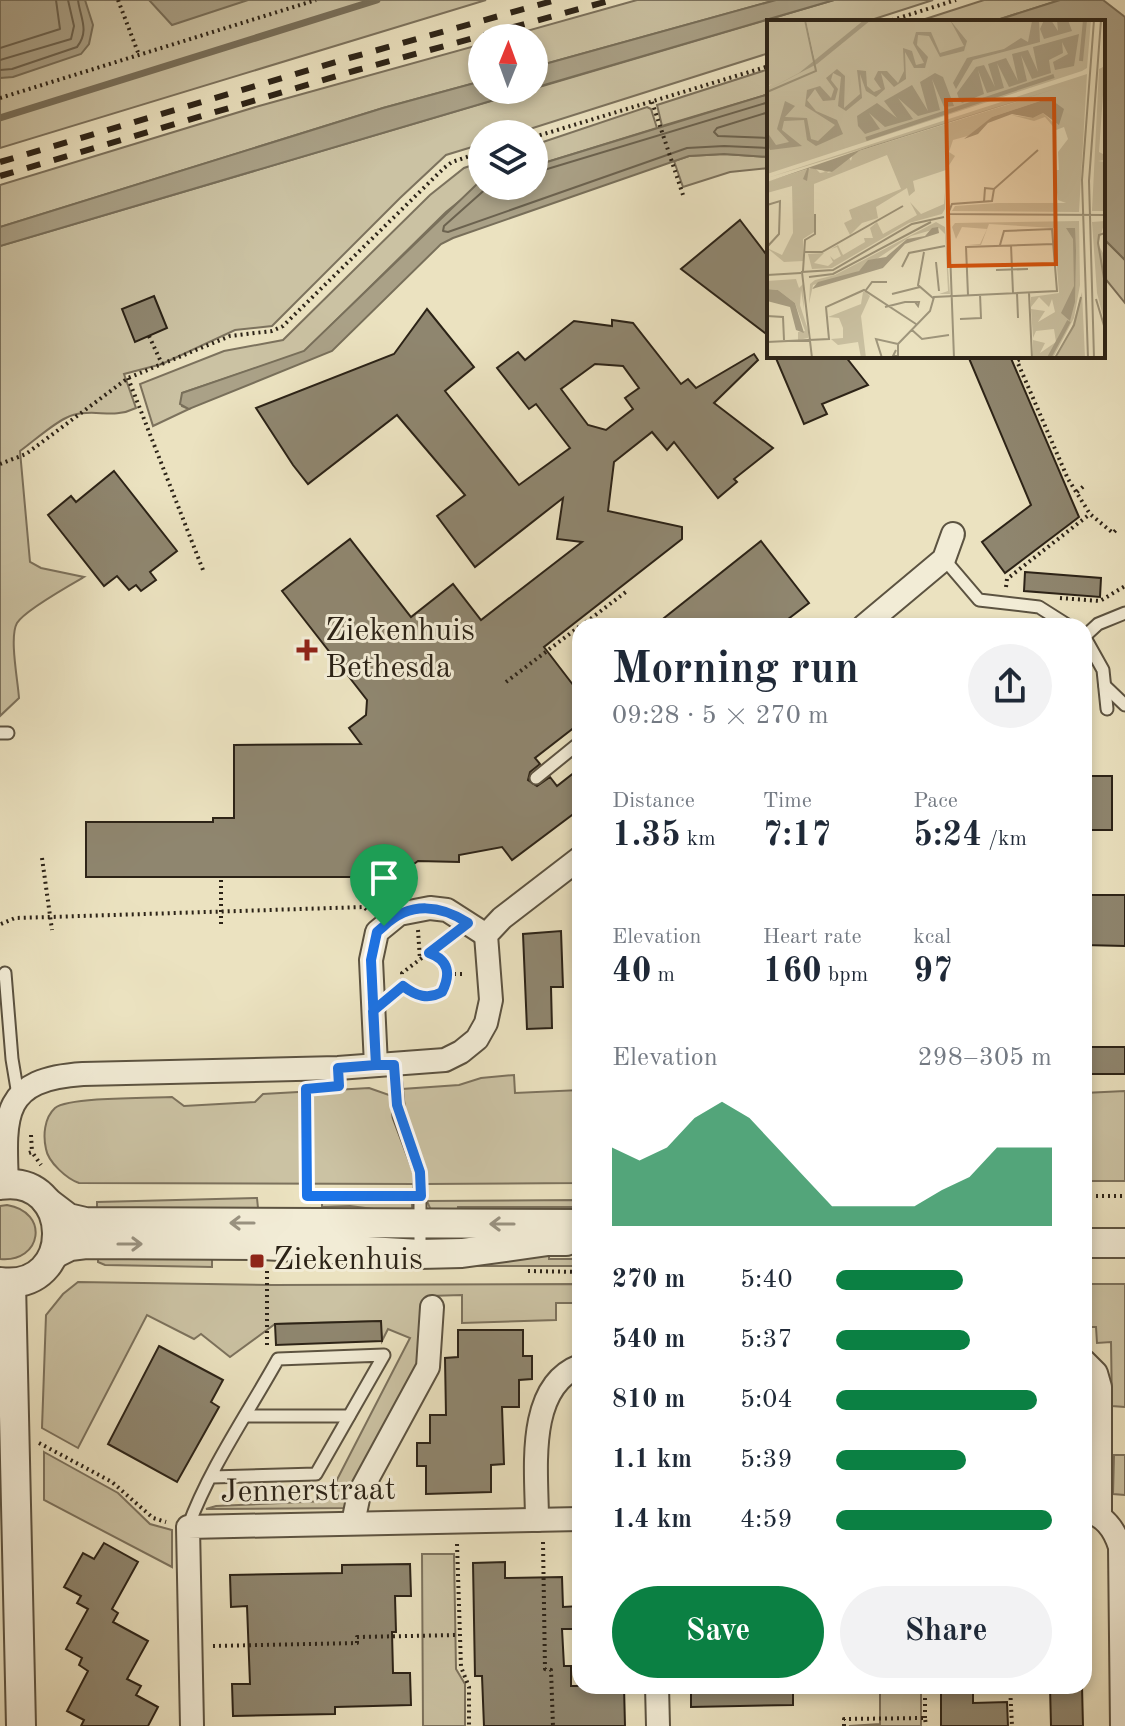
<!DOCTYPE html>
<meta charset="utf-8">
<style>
body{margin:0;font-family:"Old Standard TT",serif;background:#f2f2f3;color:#1f2937;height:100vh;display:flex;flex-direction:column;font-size:30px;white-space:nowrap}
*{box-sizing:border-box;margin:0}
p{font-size:26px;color:#747a83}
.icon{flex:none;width:44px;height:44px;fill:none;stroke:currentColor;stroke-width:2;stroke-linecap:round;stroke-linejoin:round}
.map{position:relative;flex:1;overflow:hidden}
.drawer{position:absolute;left:572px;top:618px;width:520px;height:1076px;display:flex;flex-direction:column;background:#fff;border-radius:24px;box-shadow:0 4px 12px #0003}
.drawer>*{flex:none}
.needle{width:52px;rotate:1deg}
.fabs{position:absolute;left:468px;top:24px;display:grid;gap:16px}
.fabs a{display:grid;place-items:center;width:80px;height:80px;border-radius:50%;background:#fff;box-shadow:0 4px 12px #0003;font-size:40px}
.pin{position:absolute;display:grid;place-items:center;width:68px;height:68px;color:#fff;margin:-82px -34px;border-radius:50% 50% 50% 0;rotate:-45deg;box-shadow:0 0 8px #0007}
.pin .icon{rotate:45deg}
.round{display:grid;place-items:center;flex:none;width:84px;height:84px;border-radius:42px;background:#f2f2f3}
.summary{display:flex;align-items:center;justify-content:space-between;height:136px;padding:0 40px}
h1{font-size:44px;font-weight:700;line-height:60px}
.figures{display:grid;grid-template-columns:repeat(3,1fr);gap:12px;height:136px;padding:8px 40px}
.figures div{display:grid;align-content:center}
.figures b{font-size:34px;font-weight:700}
.figures small{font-size:22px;font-weight:400}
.figures p{font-size:22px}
.chart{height:224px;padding:16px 40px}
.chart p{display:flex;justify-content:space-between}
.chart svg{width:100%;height:144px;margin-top:8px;fill:#0b8043;opacity:.7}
.action{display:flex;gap:16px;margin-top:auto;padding:16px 40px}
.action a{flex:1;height:92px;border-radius:48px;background:#0b8043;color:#fff;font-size:32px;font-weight:700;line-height:92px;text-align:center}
.action a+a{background:#f2f2f3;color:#1f2937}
ul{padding:0 40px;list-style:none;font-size:26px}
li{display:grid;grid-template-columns:128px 96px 1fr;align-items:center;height:60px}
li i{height:20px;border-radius:10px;background:#0b8043}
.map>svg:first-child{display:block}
.green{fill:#cbc2a3;stroke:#7c725d;stroke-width:2}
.water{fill:#aaa187;stroke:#786f5a;stroke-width:2}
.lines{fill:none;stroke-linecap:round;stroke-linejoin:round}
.shore{stroke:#6b624f;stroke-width:2}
.stream{stroke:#786f5a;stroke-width:7}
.building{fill:#8f866f;stroke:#2c2317;stroke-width:2;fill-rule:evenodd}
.service-casing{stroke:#5c5341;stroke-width:15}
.minor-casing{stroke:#5c5341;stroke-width:26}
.tertiary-casing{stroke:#5c5341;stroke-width:32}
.path{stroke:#2c2317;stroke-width:4;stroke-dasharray:2 4;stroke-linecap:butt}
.service{stroke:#f2ecd6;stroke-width:11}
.minor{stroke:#f2ecd6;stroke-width:22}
.tertiary{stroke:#f2ecd6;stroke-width:28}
.rail{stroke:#2c2317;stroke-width:6;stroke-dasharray:14 14;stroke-linecap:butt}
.oneway{stroke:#999280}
.route-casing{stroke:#fff;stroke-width:16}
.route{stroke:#1a73e8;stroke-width:10}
.poi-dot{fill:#8f2418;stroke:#f2ecd6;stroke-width:3}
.labels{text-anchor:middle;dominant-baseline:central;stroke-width:6;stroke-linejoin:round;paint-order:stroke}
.poi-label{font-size:32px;fill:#2c2317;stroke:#f2ecd6;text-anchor:start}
.street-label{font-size:32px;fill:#2c2317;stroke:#f2ecd6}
.inset-river{fill:none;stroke:#aaa187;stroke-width:4}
.inset-road{fill:none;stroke:#9f967c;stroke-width:2}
.view{fill:#d5540d;fill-opacity:0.15;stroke:#d5540d;stroke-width:4}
.inset-edge{fill:none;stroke:#2c2317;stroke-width:4}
</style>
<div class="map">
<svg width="1125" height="1726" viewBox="0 0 1125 1726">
<rect width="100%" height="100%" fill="#ebe2c0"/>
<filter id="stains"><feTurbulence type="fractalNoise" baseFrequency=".0025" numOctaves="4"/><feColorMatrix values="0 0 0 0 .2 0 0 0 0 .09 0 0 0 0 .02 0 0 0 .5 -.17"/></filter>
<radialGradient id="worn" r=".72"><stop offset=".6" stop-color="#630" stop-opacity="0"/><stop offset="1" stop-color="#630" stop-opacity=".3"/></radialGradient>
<g class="green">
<polygon points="0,0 486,0 0,148"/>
<polygon points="637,0 776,0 534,67 534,38 502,38"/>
<path d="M834 0H933L865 22H769V53L514 134H482V144L446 155 400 198 272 326 235 330 162 364 124 374 136 408C111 420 97 408 73 415 58 419 34 441 20 451L30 562 41 568 84 577C70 585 24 611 17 623 9 637 18 681 19 698L0 716V246Z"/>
<polygon points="984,0 1060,0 991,22 916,22"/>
<polygon points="482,44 482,81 383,108 0,227 0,185 259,106"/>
<polygon points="769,69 769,94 662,126 657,105"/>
<polygon points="647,107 651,109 657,128 534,166 534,145"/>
<polygon points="724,154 769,157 769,168 730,172 683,187 674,161 689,156"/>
<polygon points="482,162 482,183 446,212 304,352 182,393 182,406 189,409 153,426 140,384 224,351 283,340 430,195 464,168"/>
<polygon points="1103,238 1125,260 1125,303 1103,276"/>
<polygon points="514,1075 515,1093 580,1090 580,1183 424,1184 400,1105 402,1089 459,1085 481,1078"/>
<path d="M369 1088 392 1096 416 1172V1184L79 1183C67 1179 48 1162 46 1149 43 1136 44 1118 55 1108 69 1097 151 1098 172 1097L184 1106 255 1102 263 1094Z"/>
<polygon points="1125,1091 1125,1181 1084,1181 1084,1093"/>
<polygon points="257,1198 258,1208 162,1214 97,1212 97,1202"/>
<polygon points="322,1200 412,1201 412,1214 350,1206 322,1207"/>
<polygon points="580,1200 580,1207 458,1207 457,1215 432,1213 427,1201"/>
<path d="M7 1205C50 1212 42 1263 0 1259V1206Z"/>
<polygon points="549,1249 549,1259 580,1259 580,1266 426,1266"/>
<polygon points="98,1250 182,1259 212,1259 212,1267 105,1265 98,1262"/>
<polygon points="78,1282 273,1285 580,1284 580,1303 556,1303 556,1320 462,1323 462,1295 428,1296 421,1369 344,1508 206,1509 216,1506 326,1501 410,1338 388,1329 382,1341 380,1321 275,1324 230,1357 201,1334 194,1339 147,1315 78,1448 42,1428 46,1315 63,1294"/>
<polygon points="1084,1284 1125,1284 1125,1407 1112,1406 1111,1342 1097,1343 1096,1327 1084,1327"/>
<polygon points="44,1452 118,1493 150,1524 172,1530 172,1567 44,1500"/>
<polygon points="1114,1455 1125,1455 1125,1495 1113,1494"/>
<polygon points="422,1554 454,1554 456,1669 465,1684 465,1726 423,1726"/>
<polygon points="880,1686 921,1686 921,1726 849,1726 880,1724"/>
</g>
<g class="water">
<polygon points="0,0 85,0 93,25 89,44 81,54 13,77 0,78"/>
<polygon points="149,0 248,0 172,25"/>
<polygon points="776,0 834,0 534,88 534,67"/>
<polygon points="1060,0 1103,0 1125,17 1125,260 1103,238 1103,22 991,22"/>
<polygon points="482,81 482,90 528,90 0,246 0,227 383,108"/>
<polygon points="769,94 769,157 724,154 689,156 453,238 441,244 332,351 189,409 180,404 182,393 304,351 477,184 534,186 534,166"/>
</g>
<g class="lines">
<g class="shore">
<polyline points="0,48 60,29 56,0"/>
<polyline points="0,60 71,39 74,26 68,0"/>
<path d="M0 70 12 69 77 47C90 31 80 17 78 0"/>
<polyline points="769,112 717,128 714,132 718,136 769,138"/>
<polyline points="534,173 769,102"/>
<polyline points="489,186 444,226 443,231 448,232 687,148 724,146 769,148"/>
</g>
<polyline class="stream" points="0,118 377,0"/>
</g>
<g class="building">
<polygon points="740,220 769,258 769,336 681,269"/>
<polygon points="154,296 167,328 135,342 122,309"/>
<path d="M427 309 474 367 445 391 519 485 570 448 536 404 529 409 497 368 518 352 525 360 574 321 612 326V320L633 323 681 384 688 379 696 388 754 354 758 360 714 403 773 448 734 479 737 482 718 498 674 442 667 450 652 432 614 462 608 511 682 527V539L544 647 580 694V723L535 758 540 764 530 772 528 780 537 786 550 777 557 786 580 768V809L512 860 502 847 459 855V862L418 861 407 869H378L377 877H86V822H213V818H234V745L361 744 349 728 366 715 367 700 282 591 350 539 411 617 453 584 481 620 582 542 557 539 563 498 475 567 437 516 465 495 397 415 308 484 293 465 256 408 394 354ZM595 364 623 366 639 388 625 398 633 409 606 430 588 425 561 389Z"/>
<polygon points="775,356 845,356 868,385 822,404 827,414 804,424"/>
<polygon points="968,356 1010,356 1079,517 1005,573 982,542 1031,505"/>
<polygon points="114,471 177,551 150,572 156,580 141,591 136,585 129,590 117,576 104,586 48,515 71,496 76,502"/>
<polygon points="761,541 809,603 779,626 654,626"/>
<polygon points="1025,572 1101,578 1100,597 1024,591"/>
<rect x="1084" y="776" width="28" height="54"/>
<polygon points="1084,895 1125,895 1125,946 1084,945"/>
<polygon points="561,931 563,987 551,987 552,1028 527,1029 523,934"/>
<rect x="1084" y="1047" width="41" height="27"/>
<polygon points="381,1321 382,1341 276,1345 275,1324"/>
<polygon points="458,1330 523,1330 523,1356 532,1356 532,1379 519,1380 519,1407 502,1407 504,1464 491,1465 491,1492 426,1494 426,1466 417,1466 417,1443 430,1443 430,1415 446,1415 445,1358 458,1357"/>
<polygon points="159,1346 223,1380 211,1402 219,1407 177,1482 108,1444"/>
<polygon points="104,1543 138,1562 112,1609 118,1613 113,1622 148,1641 127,1679 141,1686 136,1695 158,1707 148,1726 81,1726 84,1720 67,1711 88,1671 79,1665 82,1658 66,1649 88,1609 77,1603 81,1596 64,1587 83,1553 94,1559"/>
<polygon points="505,1562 505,1578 562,1577 563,1607 580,1606 580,1629 562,1629 564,1666 571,1666 571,1686 624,1686 625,1726 484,1726 482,1676 475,1676 473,1563"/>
<polygon points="410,1564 411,1596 395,1596 396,1632 392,1632 393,1673 410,1673 411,1705 335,1707 335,1714 233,1716 232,1684 250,1684 247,1606 231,1607 230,1575 342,1573 342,1565"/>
<polygon points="691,1686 793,1686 793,1705 691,1707"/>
<polygon points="941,1686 973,1686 973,1703 1007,1702 1008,1726 941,1726"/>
<polygon points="1050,1686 1082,1686 1083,1726 1051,1726"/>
</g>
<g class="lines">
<g class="service-casing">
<g id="service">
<polyline points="944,559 979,600 1039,607 1069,626"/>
<polyline points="1084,636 1103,670 1107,709"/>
<polyline points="1085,636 1098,624 1125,613"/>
<polyline points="1105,686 1125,705"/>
<polyline points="0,733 8,733"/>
<polyline points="536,778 579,743"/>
<polyline points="5,973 12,1059 18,1095"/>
<polyline points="394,1065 399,1116 420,1172 420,1254"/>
<polyline points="246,1416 349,1416"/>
<path d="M188 1527C209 1469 248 1413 278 1359L384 1355 316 1474 212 1477"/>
</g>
</g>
<g class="minor-casing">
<g id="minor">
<polyline points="864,626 944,559 953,534"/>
<polyline points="376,1065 371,960 377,932 399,914 430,908 447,910 486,935"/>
<path d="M7 1184C4 1114 2 1079 83 1074L338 1068 445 1060 461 1052 477 1039 486 1023 491 1000 486 935 502 918 580 858"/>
<polyline points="1084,1361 1096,1373 1100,1387 1100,1516"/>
<path d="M1084 1510C1104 1515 1114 1528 1120 1547L1122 1726"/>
<path d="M537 1520C537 1473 525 1387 580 1366"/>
<polyline points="353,1523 359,1494 428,1367 432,1307"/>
<polyline points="657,1686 658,1726"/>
<polyline points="192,1726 188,1527 580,1519"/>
</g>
</g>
<g class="tertiary-casing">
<g id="tertiary">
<path d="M0 1185C74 1173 78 1292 0 1282"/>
<polyline points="47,1202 68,1218 85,1222 580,1224"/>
<polyline points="1084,1243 1125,1243"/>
<polyline points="54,1254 70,1246 86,1244 262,1245 420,1254 462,1253 548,1241 566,1241"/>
<polyline points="11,1283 21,1726"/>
</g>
</g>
<g class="path">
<polyline points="118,0 139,55"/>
<polyline points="886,22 956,0"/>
<polyline points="0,98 316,0"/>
<polyline points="652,102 683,195"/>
<polyline points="534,137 769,66"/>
<polyline points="149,336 162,364"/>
<polyline points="1024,356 1017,361 1068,479 1090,514 1113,533 1118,528"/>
<polyline points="128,378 203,570"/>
<polyline points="0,464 26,454 128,378 230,336 272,331 283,326 444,168 452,162 482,152"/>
<polyline points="1077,492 1085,485"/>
<polyline points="1006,587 1007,579 1090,514"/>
<polyline points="1060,598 1100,601 1125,586"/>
<polyline points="581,626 627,591"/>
<polyline points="506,682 580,626"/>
<polyline points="42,858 52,930"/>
<polyline points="1,924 15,918 50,917 364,907 368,911"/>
<polyline points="221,924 221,879"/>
<polyline points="418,930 420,960"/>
<polyline points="448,974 466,974"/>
<path d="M403 986C416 996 428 1000 442 992 452 974 449 960 429 953"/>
<polyline points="394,994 403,986 402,973 448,938"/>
<polyline points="306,1090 307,1196"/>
<polyline points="31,1135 32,1152"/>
<polyline points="29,1153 32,1152 41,1165"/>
<polyline points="1084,1196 1125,1196"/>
<polyline points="267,1271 267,1345 269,1348"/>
<polyline points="528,1271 580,1272"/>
<polyline points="39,1443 112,1482 153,1518 166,1522"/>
<polyline points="543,1542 545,1669 551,1670 553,1726"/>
<polyline points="457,1544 461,1667 469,1687 469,1726"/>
<polyline points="213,1646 357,1643 357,1637 459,1635"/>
<polyline points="925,1686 925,1718"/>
<polyline points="1010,1686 1012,1726"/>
<polyline points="844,1726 844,1719 925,1718 926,1726"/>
</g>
<use href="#service" class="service"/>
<use href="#minor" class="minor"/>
<use href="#tertiary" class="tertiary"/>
<g class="rail">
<polyline points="0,162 349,58 556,0"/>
<polyline points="0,176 357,70 612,0"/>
</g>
</g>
<defs><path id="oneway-shaft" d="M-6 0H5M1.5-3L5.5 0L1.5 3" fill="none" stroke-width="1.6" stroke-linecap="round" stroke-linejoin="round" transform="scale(2)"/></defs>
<g class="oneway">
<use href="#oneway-shaft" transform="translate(242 1223) rotate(-180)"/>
<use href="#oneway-shaft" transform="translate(502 1224) rotate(180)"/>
<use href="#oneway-shaft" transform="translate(130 1244)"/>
</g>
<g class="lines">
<g class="route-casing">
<path id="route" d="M384 926 377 932 371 960 376 1065H394L397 1105 420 1172 421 1196H307L306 1089 339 1086 338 1068 376 1065 373 1011 403 986C416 996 428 1000 442 992 451 974 449 960 429 953L468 923C441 905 410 901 384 926"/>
</g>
<use href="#route" class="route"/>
</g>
<g class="poi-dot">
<path d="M303 638h8v8h8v8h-8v8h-8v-8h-8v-8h8z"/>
<rect x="249" y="1253" width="16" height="16" rx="4"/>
</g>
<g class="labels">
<g class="poi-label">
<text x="325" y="632">Ziekenhuis<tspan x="325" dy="37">Bethesda</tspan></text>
<text x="273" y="1261">Ziekenhuis</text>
</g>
<g class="street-label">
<text transform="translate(308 1492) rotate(-1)">Jennerstraat</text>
</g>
</g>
<g transform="translate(767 20)">
<rect width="338" height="338" fill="#ebe2c0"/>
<path d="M0 0H37L48 41 39 0H324L320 48 315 51 0 154V67L5 64 0 66ZM338 46 332 132 338 135V86V140L331 141 338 142V191H325L332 49ZM320 54 312 192 185 191 188 186 230 183H299L291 180 287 150H292L291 132 301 119 297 107 289 110 278 97 267 101 244 95 266 98 276 93 289 105 282 78 225 97 208 114 186 120 182 132 188 136 179 150 146 161 148 171 142 176 140 168 109 187 111 198 95 203 83 215 77 203 85 199 82 190 134 169 120 135 47 164V212L36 219V241L17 242 0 228 15 235 26 213 25 166 0 173V162L47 147 53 153 58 152 50 146 76 137 60 153 65 152 81 136 84 141 86 133 275 74 0 158ZM178 172V189L175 194 142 203 65 248 45 249 41 234 57 233 47 243 61 246 66 242 63 236 67 240 74 236 70 227 64 229 71 225 76 235 98 222 97 218H106L103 208 110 202 116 214 150 195 143 182 154 194 177 184ZM312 201 313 265 307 298 286 338H266V320L278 323 273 333 289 322 287 309 269 311 266 318 264 289 278 291 271 302 288 292 285 279 282 287 272 277 264 287V277L292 273 287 208 222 204 214 225H201L213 224 220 209 195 207 189 219 185 207 188 203ZM338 201 331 224 336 233 338 304 330 273 325 202ZM169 202 178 207 183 274H172L181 271 178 214 172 208 144 216 89 253 46 265 42 284 43 264 48 260 68 255ZM29 259 32 268 36 264 37 289 34 270 33 285 41 310V318L31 320V312L38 311 28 283 11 270 0 269V261ZM96 272H99L103 276 94 296 99 338H94L91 322 71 325 64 319 76 318V308L72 298 61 297 94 284ZM315 272 318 338H289L303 314Z" fill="#cbc2a3"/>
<path d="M97 0H104L50 44 0 70 32 53ZM183 0 200 21 197 31 173 37 162 16 151 15 150 25 161 37 158 48H147L138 32 139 59 127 67 114 53 118 69 109 77 99 71 93 54 95 78 79 91 71 86 74 57 66 53 64 60 71 69 68 80 56 81 48 69 40 80 49 91 70 100 76 114 49 126 40 120 37 100 17 101 15 110 35 126 3 130 0 124V112L9 125 22 122 10 109 18 81 28 86 18 97 40 98 44 119 51 121 68 105 38 86 40 70 53 66 64 78 67 69 59 58 70 49 78 56 77 88 93 74 90 50 99 51 100 66 107 72 114 69 107 59 111 51H120L131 63 137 51 136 28 145 31 149 45 157 43 146 23 149 12H164L173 33 197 26ZM272 0 273 22 206 40 189 69 186 63 200 38 237 29 254 18 261 22 265 1ZM277 0H284L291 11 290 0H301L305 11 277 19 273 9ZM312 14 307 46 288 50 286 42 301 34 295 22 296 33 282 40 284 53 265 59 254 35 260 61 242 67 230 43 237 68 220 73 211 50 217 74 195 83 192 79 190 73 209 47 217 45 228 67 221 44 239 38 251 61 245 34 261 30 271 52 266 27ZM168 53 176 57 187 86 177 87 165 59 173 90 151 96 131 78 146 99 118 107 102 93 113 109 98 114 91 106 90 96 110 83 130 98 117 81 145 65 161 91 153 62ZM291 68 92 131 65 152 42 148 40 161 36 159 40 149 0 162 101 127ZM282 78 297 89 292 105 276 93 266 98 245 94 221 103 211 114 197 119 225 97ZM165 208 171 207 172 213 138 224 116 248 45 269 51 262 92 251 101 240 119 237 140 219 158 216ZM299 208H308L309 231 308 282 303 301 294 293 307 266 306 219ZM0 269 11 270 28 283 37 313 29 310 23 287 0 281Z" fill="#aaa187"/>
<path class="inset-river" d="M314 41 318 0M99 119 287 56M282 338 302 301"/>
<path class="inset-road" d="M0 72 49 51 38 0M217 182 218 168 227 169 271 130M0 185 13 181 12 214 0 227M181 194 338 195M181 194 185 184 225 181 227 169M182 204 187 338M338 213 332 215 331 223 338 264M244 225 246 273M38 232H55L136 186M157 232 151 265 166 278M169 242 172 271M135 247 142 233 178 226M229 250 261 249M36 251 38 220 48 214V194M0 255 34 253M42 257 66 254 164 202M99 270 105 262H120M250 273 251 298M262 273 265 338M125 274 153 267M201 275 199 227 287 224M329 279 338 309M118 287 138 282H152L151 286 148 282M0 296 16 297 17 320M193 299 214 298 213 274M145 310 155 319 182 315M0 322 62 319 59 287 97 270 149 304M129 330 126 336H131V324L163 291 167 277 290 271 285 209 237 211 233 225M45 338 35 252 66 250 145 204 177 197M115 338 109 319 131 324M288 338 307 305 314 277M321 338 315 160 327 0M327 338 322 161 334 0"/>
<path class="view" d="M287 79 289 244 182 246 179 80Z"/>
<rect width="338" height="338" class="inset-edge"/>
</g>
<rect width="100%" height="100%" filter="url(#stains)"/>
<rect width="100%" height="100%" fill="url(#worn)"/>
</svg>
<div class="fabs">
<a><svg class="needle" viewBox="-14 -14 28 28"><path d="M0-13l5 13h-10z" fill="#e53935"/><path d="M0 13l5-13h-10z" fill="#747a83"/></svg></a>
<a><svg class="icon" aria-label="layers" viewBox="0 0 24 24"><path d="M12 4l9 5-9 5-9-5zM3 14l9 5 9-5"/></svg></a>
</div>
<div class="pin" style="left:384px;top:926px;background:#1e9e55"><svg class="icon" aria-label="arrive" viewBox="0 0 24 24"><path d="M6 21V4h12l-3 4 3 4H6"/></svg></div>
<section class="drawer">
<div class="summary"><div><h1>Morning run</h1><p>09:28 · 5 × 270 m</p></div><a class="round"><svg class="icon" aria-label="share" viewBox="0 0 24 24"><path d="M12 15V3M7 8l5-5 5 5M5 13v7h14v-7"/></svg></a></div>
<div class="figures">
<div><p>Distance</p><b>1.35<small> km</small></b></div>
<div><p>Time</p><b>7:17</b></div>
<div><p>Pace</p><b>5:24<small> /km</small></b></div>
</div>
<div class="figures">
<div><p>Elevation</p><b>40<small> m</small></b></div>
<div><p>Heart rate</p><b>160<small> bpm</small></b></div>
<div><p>kcal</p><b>97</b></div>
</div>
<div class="chart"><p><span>Elevation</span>298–305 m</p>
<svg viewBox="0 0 160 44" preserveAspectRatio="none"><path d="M0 44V20L10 24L20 20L30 11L40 6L50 11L60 20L70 29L80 38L90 38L100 38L110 38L120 33L130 29L140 20L150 20L160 20V44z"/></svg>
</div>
<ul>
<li><b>270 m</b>5:40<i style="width:59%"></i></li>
<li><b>540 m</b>5:37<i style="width:62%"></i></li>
<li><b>810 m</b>5:04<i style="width:93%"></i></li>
<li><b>1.1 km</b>5:39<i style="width:60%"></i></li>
<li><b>1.4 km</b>4:59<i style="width:100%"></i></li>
</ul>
<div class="action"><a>Save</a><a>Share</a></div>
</section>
</div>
